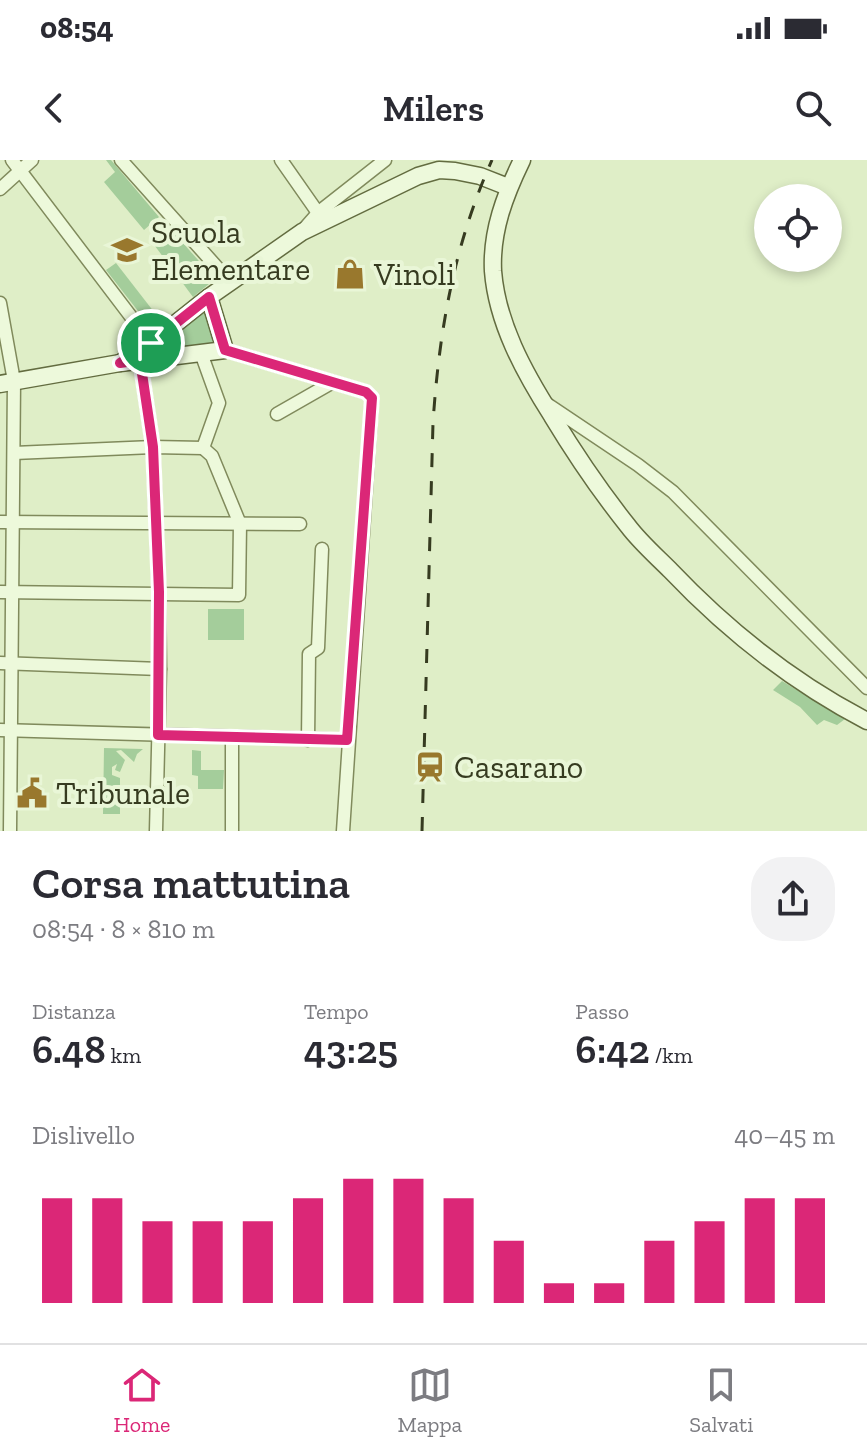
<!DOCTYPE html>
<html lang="it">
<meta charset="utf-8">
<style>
body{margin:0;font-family:"Zilla Slab",serif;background:#f2f2f3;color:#2b2b33;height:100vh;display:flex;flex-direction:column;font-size:30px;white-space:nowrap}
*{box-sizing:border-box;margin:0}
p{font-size:26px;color:#7c7c81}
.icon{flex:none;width:44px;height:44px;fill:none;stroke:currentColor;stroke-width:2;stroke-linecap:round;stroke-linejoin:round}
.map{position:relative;height:671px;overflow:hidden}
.drawer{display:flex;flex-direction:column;background:#fff;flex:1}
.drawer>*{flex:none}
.tools{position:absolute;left:754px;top:24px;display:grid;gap:16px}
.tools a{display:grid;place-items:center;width:88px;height:88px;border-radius:50%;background:#fff;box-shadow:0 4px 12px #0003;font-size:40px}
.pin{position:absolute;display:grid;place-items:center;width:68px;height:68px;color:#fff;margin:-34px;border:4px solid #fff;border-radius:50%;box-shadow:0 2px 8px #0007}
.round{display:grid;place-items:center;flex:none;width:84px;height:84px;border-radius:32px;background:#f2f2f3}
.headline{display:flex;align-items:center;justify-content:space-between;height:136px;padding:0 32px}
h1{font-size:44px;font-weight:600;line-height:60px}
.figures{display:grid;grid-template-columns:repeat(3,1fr);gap:12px;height:136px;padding:8px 32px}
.figures div{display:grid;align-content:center}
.figures b{font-size:40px;font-weight:600}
.figures small{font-size:22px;font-weight:400}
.figures p{font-size:22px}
.chart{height:224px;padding:16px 32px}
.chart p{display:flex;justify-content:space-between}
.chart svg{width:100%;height:144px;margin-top:8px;stroke:#db2777;stroke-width:6}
.status{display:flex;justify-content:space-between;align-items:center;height:56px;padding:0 40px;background:#fff;direction:ltr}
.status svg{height:22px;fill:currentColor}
header{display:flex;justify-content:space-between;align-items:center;height:104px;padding:0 32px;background:#fff;font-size:36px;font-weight:600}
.tab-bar{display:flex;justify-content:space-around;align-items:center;height:112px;border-top:2px solid #e1e1e2;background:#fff;font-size:22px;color:#7c7c81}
.tab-bar a{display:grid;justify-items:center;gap:4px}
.tab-bar .current{color:#db2777}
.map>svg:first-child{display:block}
.green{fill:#a4cd9b}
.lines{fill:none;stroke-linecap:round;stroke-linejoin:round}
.street-casing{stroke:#808a5c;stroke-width:15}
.secondary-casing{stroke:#636c40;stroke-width:19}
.street{stroke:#edf9db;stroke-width:12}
.secondary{stroke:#edf9db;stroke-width:16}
.rail{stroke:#363b20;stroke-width:3;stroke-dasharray:14 14;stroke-linecap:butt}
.route-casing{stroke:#fff;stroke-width:16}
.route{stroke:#db2777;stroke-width:10}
.labels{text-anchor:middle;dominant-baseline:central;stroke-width:8;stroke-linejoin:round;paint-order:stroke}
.poi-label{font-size:32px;fill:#363b20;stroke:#e9f6d7;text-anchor:start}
</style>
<div class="status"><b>08:54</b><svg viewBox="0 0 49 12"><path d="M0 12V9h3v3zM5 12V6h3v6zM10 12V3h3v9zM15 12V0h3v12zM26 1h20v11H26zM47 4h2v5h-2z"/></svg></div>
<header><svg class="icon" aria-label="back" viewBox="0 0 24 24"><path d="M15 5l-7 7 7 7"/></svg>Milers<svg class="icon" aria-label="search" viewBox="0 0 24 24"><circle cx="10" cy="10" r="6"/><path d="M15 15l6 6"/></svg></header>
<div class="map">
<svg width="867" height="671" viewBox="0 0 867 671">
<rect width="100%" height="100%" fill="#dfeec7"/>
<g class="green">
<polygon points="106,0 111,0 159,57 144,70 104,22 115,12"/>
<polygon points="166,64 215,119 193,137 149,78"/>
<polygon points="116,103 161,161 152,169 106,110"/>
<polygon points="204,150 207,150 215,178 210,185 175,189 172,175"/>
<rect x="208" y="449" width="36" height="31"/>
<polygon points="782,521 845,559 837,565 824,560 817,565 800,547 773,530"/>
<polygon points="104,588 143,589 137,594 134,602 121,590 116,591 125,600 120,612 115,610 117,604 112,607 112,615 120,618 120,654 103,654"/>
<polygon points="192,590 201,591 201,610 224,610 223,629 198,629 198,616 192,615"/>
</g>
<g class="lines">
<g class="street-casing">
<g id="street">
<polyline points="12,0 151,183"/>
<polyline points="121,0 231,123"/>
<polyline points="281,0 323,60"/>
<polyline points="0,29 32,0"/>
<polyline points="304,69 319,52 385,0"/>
<polyline points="0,143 14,221 10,671"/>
<polyline points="225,190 366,232 372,238 343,671"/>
<polyline points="140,200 153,287 159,432 160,509 156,671"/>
<polyline points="547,244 638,305 673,332 867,528"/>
<polyline points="277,254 333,222"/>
<polyline points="14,293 153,287 203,288"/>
<polyline points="0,362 300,364"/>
<polyline points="0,432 239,435 240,364 212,296 203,288 219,243 201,193"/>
<polyline points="0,503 160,509"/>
<polyline points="0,570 347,580"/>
<polyline points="308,580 309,494 318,488 322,389"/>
<polyline points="232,671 232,577"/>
</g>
</g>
<g class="secondary-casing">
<g id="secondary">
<path d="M522 0C505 35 491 71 493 111 497 163 524 212 552 256 575 294 600 331 628 366 640 382 656 396 670 410 728 471 792 522 867 561"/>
<polyline points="120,203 146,187 209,137 302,72 418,16 439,10 455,11 480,16 508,27"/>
<polyline points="0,224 120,203 225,190 209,137"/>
</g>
</g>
<use href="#street" class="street"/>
<use href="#secondary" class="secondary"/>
<path class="rail" d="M422 671 433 263C439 171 454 85 492 0"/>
</g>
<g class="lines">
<g class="route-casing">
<polygon id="route" points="209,137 225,190 366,232 372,238 347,580 158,575 159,432 153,287 140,200 120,203 146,187"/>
</g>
<use href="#route" class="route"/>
</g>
<defs>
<g id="school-bare" transform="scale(2.4)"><path d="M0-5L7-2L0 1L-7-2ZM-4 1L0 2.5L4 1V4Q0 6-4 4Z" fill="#99782d" stroke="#e9f6d7" stroke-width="2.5" paint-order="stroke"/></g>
<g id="shop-bare" transform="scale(2.4)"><path d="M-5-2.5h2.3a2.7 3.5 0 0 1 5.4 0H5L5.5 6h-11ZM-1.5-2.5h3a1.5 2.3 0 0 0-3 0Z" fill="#99782d" stroke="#e9f6d7" stroke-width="2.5" paint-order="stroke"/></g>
<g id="station-bare" transform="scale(2.4)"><path d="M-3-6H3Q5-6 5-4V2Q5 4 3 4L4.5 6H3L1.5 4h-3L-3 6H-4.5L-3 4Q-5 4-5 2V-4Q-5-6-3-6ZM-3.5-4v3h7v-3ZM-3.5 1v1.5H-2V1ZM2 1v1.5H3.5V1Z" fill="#99782d" stroke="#e9f6d7" stroke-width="2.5" paint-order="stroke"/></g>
<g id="civic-bare" transform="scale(2.4)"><path d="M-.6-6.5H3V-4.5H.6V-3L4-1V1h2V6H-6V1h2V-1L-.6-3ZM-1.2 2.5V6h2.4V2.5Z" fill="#99782d" stroke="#e9f6d7" stroke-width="2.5" paint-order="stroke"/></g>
</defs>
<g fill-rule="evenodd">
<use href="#school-bare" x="127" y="90"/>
<use href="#shop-bare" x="350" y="114"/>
<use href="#station-bare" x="430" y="607"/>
<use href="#civic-bare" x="32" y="633"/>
</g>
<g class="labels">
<g class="poi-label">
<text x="151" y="72">Scuola<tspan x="151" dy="37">Elementare</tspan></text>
<text x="374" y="114">Vinoli</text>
<text x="454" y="607">Casarano</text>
<text x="56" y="633">Tribunale</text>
</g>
</g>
</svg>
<div class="tools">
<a><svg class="icon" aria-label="locate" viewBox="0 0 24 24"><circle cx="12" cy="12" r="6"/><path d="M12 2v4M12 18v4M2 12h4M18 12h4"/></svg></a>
</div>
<div class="pin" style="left:151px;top:183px;background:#1e9e55"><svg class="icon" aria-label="arrive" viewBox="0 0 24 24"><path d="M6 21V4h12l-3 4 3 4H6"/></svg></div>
</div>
<section class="drawer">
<div class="headline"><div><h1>Corsa mattutina</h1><p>08:54 · 8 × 810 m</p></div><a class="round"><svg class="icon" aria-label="share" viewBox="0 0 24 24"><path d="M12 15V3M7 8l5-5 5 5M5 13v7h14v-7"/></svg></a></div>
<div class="figures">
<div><p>Distanza</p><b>6.48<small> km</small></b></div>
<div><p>Tempo</p><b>43:25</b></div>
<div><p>Passo</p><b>6:42<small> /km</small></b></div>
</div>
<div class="chart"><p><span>Dislivello</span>40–45 m</p>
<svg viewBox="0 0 160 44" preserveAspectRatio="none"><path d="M5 44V12M15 44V12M25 44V19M35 44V19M45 44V19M55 44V12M65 44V6M75 44V6M85 44V12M95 44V25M105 44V38M115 44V38M125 44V25M135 44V19M145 44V12M155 44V12"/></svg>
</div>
</section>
<nav class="tab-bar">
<a class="current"><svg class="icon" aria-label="home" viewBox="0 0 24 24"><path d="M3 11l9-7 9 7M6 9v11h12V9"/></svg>Home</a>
<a><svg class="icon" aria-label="map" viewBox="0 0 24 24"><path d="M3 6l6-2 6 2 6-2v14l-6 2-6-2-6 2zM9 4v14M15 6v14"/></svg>Mappa</a>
<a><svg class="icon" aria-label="saved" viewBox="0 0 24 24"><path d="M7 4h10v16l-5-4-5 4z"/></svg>Salvati</a>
</nav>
